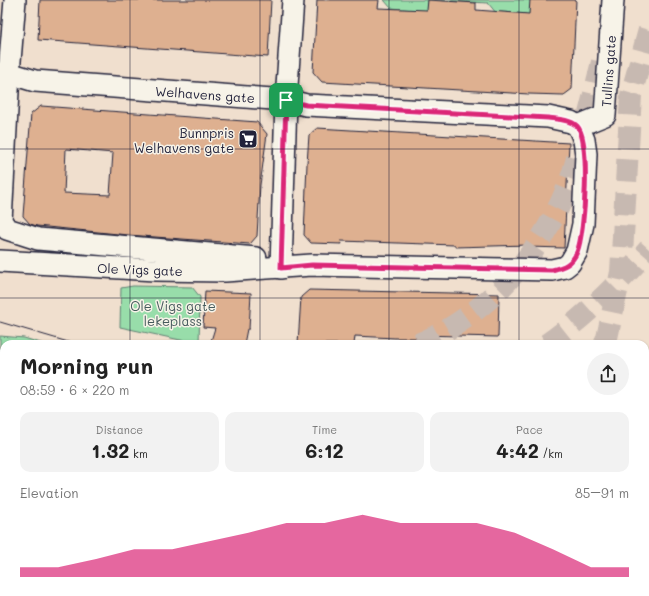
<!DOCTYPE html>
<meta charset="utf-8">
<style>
body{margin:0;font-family:Mali,sans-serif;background:#f2f2f2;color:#222;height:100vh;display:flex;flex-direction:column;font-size:15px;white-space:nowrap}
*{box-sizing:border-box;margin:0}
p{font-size:13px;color:#767676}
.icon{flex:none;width:22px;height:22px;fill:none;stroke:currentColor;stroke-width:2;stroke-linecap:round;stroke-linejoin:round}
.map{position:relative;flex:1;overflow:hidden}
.panel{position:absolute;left:0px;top:340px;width:649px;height:256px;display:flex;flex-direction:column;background:#fff;border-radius:12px 12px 0 0;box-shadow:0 1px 3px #0004}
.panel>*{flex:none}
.pin{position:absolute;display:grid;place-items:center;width:34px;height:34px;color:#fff;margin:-17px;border-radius:8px;box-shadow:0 2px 6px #0006}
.round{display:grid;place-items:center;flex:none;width:42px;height:42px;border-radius:21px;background:#f2f2f2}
.summary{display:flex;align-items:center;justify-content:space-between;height:68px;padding:0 20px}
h1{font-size:22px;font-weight:700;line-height:30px}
.stats{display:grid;grid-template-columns:repeat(3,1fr);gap:6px;height:68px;padding:4px 20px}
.stats div{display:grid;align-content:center;border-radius:10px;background:#f2f2f2;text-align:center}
.stats b{font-size:20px;font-weight:700}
.stats small{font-size:11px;font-weight:400}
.stats p{font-size:11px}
.chart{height:112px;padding:8px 20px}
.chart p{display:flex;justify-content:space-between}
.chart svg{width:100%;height:72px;margin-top:4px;fill:#db2777;opacity:.7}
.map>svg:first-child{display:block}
.built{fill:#ebd1bb}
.green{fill:#98ddaa;stroke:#5d8072}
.building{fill:#deb090;stroke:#22223b;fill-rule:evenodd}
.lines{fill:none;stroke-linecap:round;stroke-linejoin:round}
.highway-tunnel{stroke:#c7b9b1;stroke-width:22;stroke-dasharray:22 11;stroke-linecap:butt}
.street-casing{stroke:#22223b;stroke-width:24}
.street{stroke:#f7f3e8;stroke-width:21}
.tram{stroke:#22223b;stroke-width:1}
.route-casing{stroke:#fff;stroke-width:8}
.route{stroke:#db2777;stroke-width:5}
.grid{fill:none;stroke:#22223b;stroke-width:1;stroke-opacity:0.55}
.labels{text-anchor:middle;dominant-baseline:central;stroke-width:3;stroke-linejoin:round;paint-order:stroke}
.street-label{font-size:13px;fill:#22223b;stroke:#f7f3e8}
.poi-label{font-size:13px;fill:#22223b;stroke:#f7f3e8;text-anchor:end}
.park-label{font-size:13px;fill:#455a5c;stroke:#f7f3e8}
</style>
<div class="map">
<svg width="649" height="596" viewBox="0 0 649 596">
<rect width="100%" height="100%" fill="#f0dfce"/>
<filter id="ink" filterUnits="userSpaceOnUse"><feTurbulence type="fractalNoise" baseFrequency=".025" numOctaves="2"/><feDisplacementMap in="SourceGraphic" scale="8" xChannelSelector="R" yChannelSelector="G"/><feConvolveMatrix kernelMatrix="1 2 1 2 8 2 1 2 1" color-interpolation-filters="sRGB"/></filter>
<g filter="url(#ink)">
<g class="built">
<polygon points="645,473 649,473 649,596 598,596 599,592 645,592"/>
<polygon points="0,493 4,493 4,592 487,592 490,596 0,596"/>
</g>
<g class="green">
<polygon points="384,0 530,0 535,22 526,14 501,12 501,19 488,3 428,0 427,21 414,10 391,8"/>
<polygon points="133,286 192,287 200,297 199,344 120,327 121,288"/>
<polygon points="0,336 24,338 44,344 4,344 4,403 0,414"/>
<polygon points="645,485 649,486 649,596 634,596 612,592 645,592"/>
<polygon points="239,592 256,592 266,596 236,596"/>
</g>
<g class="building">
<polygon points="40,0 271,0 268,57 38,40"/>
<polygon points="317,0 379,0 378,8 427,10 428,0 476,3 476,10 529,14 530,0 576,0 572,89 564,95 529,94 322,82 313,72"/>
<path d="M41 106 257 122 267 134 260 185 257 236 250 244 128 235 37 226 30 224 23 216 27 164 31 114ZM66 149 113 153 110 195 64 193Z"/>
<polygon points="317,128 569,143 564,248 528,247 528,245 455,247 455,245 341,241 342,244 311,243 304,235 307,164 309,135"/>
<polygon points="309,290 499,294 498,337 419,335 419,338 395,338 355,336 354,344 298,344 301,297"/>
<polygon points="205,291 251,293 249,329 247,329 244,344 210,344 215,328 203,327"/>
</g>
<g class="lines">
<g class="highway-tunnel">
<path d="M418 344C490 315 549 245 573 172 585 133 594 93 604 54"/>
<path d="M547 344C585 317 618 284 649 249"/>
<polyline points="604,344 607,338 621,272 631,95 649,30"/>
<polyline points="645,355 649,351"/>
<polyline points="0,404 4,404"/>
<polyline points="0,519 4,519"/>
<polyline points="0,543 4,544"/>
</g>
<g class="street-casing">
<g id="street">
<polyline points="15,0 9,73 1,221 7,229 38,239 256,258"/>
<polyline points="0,73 9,73 35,81 286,100 306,105 548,117 571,122 578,126"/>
<polyline points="578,126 605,115 613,0"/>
<polyline points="0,261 155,270 225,271 312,265 552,270 565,267 570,263 577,251 583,224 586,154 584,140 578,126"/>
<polyline points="281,268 286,100 293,0"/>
<polyline points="0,463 4,464"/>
<polyline points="492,592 493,596"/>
</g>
</g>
<use href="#street" class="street"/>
<g class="tram">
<polyline points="0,322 75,344"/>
<polyline points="480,592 482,596"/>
</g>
</g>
</g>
<g class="lines" filter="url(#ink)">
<g class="route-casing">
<path id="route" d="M286 100 306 105 548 118C556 119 570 119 577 126 591 140 585 233 577 252 572 264 564 267 552 270L312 265 281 268Z"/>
</g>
<use href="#route" class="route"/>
</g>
<path class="grid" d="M130 0V344M260 0V344M389 0V344M519 0V344M0 149H649M0 298H649M0 447H4M645 447H649M130 592V596M260 592V596M389 592V596M519 592V596"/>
<defs>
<g id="supermarket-square" transform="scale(1)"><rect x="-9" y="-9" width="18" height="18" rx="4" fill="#22223b" stroke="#f7f3e8"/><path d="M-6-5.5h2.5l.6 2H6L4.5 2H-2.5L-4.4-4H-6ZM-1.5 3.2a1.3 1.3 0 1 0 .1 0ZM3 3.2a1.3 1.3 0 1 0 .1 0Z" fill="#fff"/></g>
</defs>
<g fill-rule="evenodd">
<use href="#supermarket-square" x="248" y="139"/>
</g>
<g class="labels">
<g class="street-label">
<text transform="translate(608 71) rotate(-86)">Tullins gate</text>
<text transform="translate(205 94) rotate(4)">Welhavens gate</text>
<text transform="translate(140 269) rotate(2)">Ole Vigs gate</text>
</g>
<g class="poi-label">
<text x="234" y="132">Bunnpris<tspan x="234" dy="15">Welhavens gate</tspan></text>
</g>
<g class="park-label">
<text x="173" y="305">Ole Vigs gate<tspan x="173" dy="15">lekeplass</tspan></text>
</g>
</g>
</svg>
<div class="pin" style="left:286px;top:100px;background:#1e9e55"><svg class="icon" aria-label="arrive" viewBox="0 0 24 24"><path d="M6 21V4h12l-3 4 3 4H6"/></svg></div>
<section class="panel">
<div class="summary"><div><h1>Morning run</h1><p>08:59 · 6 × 220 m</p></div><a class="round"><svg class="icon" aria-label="share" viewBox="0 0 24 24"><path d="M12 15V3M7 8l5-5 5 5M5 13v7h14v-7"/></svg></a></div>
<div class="stats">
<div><p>Distance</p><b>1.32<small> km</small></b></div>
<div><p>Time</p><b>6:12</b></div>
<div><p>Pace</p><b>4:42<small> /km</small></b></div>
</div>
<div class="chart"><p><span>Elevation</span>85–91 m</p>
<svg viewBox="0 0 160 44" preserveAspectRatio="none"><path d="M0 44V38L10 38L20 33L30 27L40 27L50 22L60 17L70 11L80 11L90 6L100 11L110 11L120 11L130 17L140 27L150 38L160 38V44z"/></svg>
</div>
</section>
</div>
